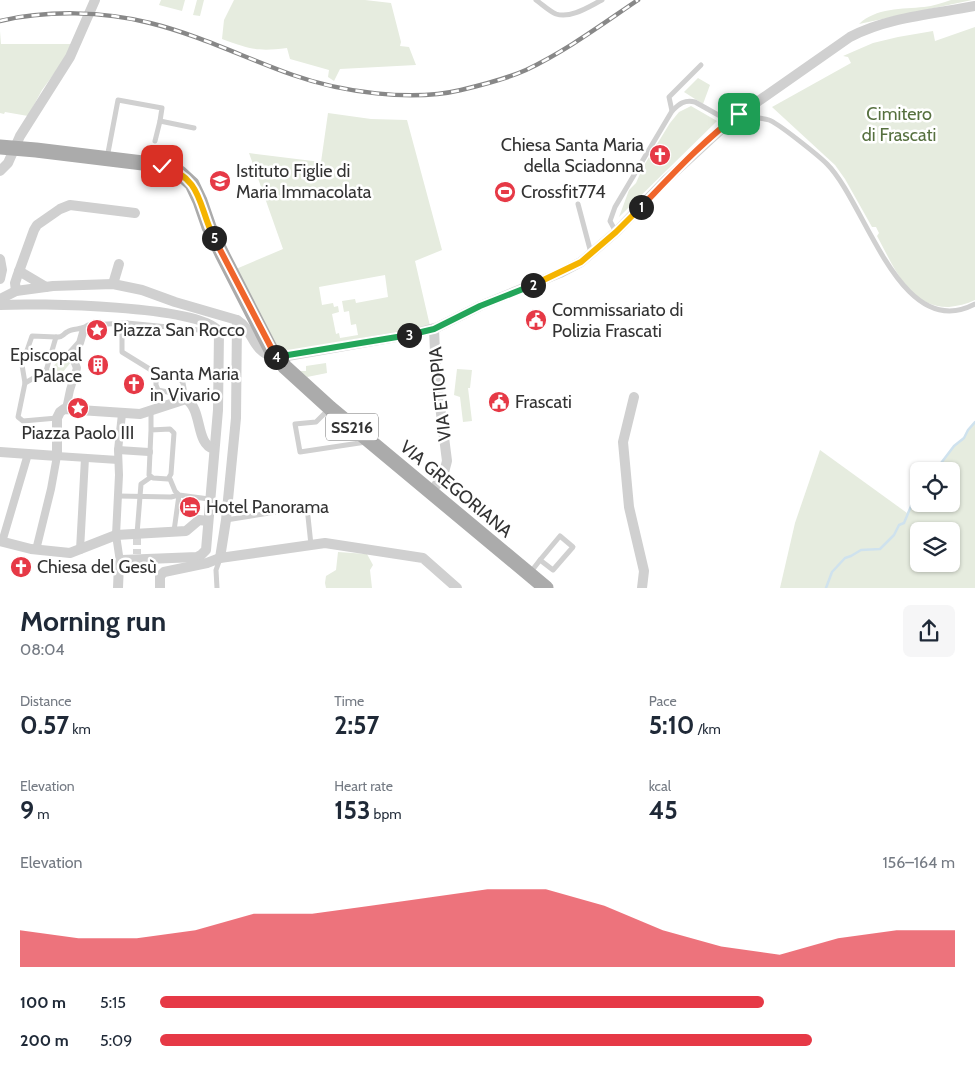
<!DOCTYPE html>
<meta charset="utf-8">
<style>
body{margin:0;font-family:Cabin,sans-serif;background:#f6f6f7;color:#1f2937;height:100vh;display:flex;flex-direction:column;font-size:19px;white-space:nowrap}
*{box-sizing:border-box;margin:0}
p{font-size:16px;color:#747a83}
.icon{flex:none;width:28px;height:28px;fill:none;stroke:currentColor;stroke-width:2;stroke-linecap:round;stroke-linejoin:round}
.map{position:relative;height:588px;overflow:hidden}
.panel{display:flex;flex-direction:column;background:#fff;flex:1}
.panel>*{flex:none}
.fabs{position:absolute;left:910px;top:462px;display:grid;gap:10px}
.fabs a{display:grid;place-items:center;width:50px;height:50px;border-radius:8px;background:#fff;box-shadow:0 1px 4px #0004;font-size:25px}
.pin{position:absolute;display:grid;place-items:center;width:42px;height:42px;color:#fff;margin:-21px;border-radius:10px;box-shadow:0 2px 8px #0006}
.km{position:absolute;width:25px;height:25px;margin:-12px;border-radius:50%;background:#222;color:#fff;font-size:14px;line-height:25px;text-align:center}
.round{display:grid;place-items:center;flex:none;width:52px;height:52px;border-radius:8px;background:#f6f6f7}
.overview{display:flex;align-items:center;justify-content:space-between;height:85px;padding:0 20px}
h1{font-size:28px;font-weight:700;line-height:38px}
.stats{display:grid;grid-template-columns:repeat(3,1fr);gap:8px;height:85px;padding:5px 20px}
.stats div{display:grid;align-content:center}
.stats b{font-size:25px;font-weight:700}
.stats small{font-size:14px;font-weight:400}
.stats p{font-size:14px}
.chart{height:140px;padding:10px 20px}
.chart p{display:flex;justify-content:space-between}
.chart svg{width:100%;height:90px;margin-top:5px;fill:#e63946;opacity:.7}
ul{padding:0 20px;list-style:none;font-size:16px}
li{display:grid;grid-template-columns:80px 60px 1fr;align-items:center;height:38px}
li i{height:12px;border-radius:6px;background:#e63946}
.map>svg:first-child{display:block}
.green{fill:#e6ecdf;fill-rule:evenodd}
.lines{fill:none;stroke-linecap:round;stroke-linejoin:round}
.stream{stroke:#cfe2ee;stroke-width:2.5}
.pedestrian-tunnel{stroke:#d6d6d6;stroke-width:8;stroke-dasharray:8 4;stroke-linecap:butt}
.service{stroke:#d0d0d0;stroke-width:5}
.pedestrian{stroke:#d0d0d0;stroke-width:8}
.minor{stroke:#d0d0d0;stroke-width:10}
.primary{stroke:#ababab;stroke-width:15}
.rail-casing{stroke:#888;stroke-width:4.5}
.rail{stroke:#fff;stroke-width:2.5;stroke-dasharray:8;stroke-linecap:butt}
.split-1-casing{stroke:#fff;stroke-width:10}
.split-2-casing{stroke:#fff;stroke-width:10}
.split-3-casing{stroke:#fff;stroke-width:10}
.split-4-casing{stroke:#fff;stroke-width:10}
.split-5-casing{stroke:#fff;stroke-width:10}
.split-6-casing{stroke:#fff;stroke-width:10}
.split-1{stroke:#f0652b;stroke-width:6}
.split-2{stroke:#f5b400;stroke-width:6}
.split-3{stroke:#22a559;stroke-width:6}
.split-4{stroke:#22a559;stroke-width:6}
.split-5{stroke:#f0652b;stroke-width:6}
.split-6{stroke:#f5b400;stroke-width:6}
.labels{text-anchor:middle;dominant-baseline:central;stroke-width:5;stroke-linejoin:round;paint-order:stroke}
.shield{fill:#fff;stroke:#707070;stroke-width:1}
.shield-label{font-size:16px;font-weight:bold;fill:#333}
.park-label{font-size:18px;fill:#56703f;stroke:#fff}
.poi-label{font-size:18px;fill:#333;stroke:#fff;text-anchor:start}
.street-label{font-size:18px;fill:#333;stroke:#fff}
</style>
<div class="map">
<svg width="975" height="588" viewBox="0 0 975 588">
<rect width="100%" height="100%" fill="#fff"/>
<g class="green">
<polygon points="161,0 185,0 182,11 159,5"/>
<polygon points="197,0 204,0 200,16 193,15"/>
<path d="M234 0H365L391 3 401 42 400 46 409 47 416 65 340 69 334 81 328 77 329 70 290 59 287 48C257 52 250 49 222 39L224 20Z"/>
<path d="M951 0H972L859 24C875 8 903 9 924 7 933 6 942 3 951 0Z"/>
<path d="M975 27V300C967 304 957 306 949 307 909 308 893 265 877 236L879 233 876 227H872L845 179 835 165 772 107 851 63 848 57 843 56 873 43 898 37 933 31 935 41Z"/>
<polygon points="0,31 1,44 74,44 56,71 42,90 28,116 5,112 4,114 0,113"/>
<polygon points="698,78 710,85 703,104 684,92"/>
<polygon points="735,94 749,98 735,112 728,113"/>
<polygon points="691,106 717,121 619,217 629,190 636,183 643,167 670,123 679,112"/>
<path d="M328 113 371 119 407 120 442 250 415 261 430 326 277 353 236 269 283 249 249 153 321 162ZM385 275 388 297 356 303 355 299 342 301 344 312 349 311 351 325 356 324 358 335 340 338 339 333 336 334 332 314 339 312 338 306 334 307 333 303 322 305 319 287Z"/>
<polygon points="65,355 71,362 59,377 49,370"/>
<polygon points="326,363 327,373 307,377 300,371 306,371 306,366"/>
<polygon points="457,369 472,370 470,388 468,388 472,421 463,422 460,397 454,395"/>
<path d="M975 422V588H780L795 523 820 450 907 513 914 499 919 495V504H951V471H935L954 446 964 438 968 430ZM919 531H951V564H919Z"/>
<polygon points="338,552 367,554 373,565 370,570 372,588 326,588 325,583 326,576 336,570"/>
</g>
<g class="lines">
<g class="stream">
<polyline points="935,471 954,446 964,438 968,430 975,422"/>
<polyline points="826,588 832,572 845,558 851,556 861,550 880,549 894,535 899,525 904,523 914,499 919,495"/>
</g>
<polyline class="pedestrian-tunnel" points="137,537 137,554"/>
<g class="service">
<path d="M536 0C543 5 549 11 556 14 571 19 590 6 602 0"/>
<polyline points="672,111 669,97 701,65"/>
<path d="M739 115C749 118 760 117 769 120 778 123 819 156 827 164 866 203 900 344 975 304"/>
<polyline points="155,141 160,121"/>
<polyline points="107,158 118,100 162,108 160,121 194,128"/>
<polyline points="173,169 178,159"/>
<polyline points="578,204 591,253"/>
<path d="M616 232 610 221 615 207 672 111C679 104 685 99 695 102L729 121"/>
<polyline points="127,323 122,327 122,352 156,373 179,378 183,383 186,399"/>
<polyline points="156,373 156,385 158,390 177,394 186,399"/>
<polyline points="25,383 22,365 32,336 56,337"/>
<polyline points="329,409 316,422 295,424 300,452 366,442"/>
<polyline points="151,411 151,430 170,429 174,433 171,474 168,479 153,478 149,475 151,430"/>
<path d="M57 418 23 421 18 417 25 383 46 371 56 337C62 338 62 335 67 332 74 327 81 331 88 325L127 323 199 330 206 329 211 326"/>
<polyline points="170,479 175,491 179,495 209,499"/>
<polyline points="118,496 171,497 179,495 174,531"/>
<polyline points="226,520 307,507 311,545"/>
<polyline points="137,534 141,484 151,477"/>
<polygon points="560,536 573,547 553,570 540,560"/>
<polyline points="530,573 540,560"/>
<polyline points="217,588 216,570 220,559"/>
</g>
<g class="pedestrian">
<polyline points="66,409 70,390 77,368 71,353 80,343 84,329"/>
<polyline points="118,450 149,452"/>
<polyline points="2,542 28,454"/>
<polyline points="36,550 51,489 57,456 118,460"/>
<polyline points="80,550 85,458"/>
<polyline points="120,562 116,535 119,475 118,450 122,414"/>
</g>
<g class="minor">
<polyline points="0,171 8,163 20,136 70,57 95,0"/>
<polyline points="0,259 2,270 0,279"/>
<polyline points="19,271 46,287"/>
<polyline points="113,284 119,264"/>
<polyline points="16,291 15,283 17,277 34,230 37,225 60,209 70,205 135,213"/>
<path d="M0 299 16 291 53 286 113 284 142 290 175 302 237 320C255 331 250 351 276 358L413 334 438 327 480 306 560 273 581 262 616 232 666 180 730 121 850 37C888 17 934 14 975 6"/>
<path d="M0 305C32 303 205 305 219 332L218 410 206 550 201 555 197 557 122 560 119 564 118 588"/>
<polyline points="634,397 623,442 629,507 644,571 642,588"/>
<path d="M0 452 57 456V418L60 412 64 409 140 414 186 399C203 410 195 444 214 449"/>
<polyline points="431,492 443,476 447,461 436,374 434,329"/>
<polyline points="0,541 31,549 70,553 116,535 186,531 199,520 208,521"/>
<polyline points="220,558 226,520 236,418 237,320"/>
<polyline points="160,588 160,576 164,572 207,563 220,558 325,543 423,558 457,588"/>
</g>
<polyline class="primary" points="0,147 36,150 151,164 180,173 192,184 200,201 209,227 222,254 270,348 285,367 330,408 546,588"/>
<g class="rail-casing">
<path id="rail" d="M0 21C47 10 103 11 150 23 199 35 245 58 293 75 341 92 411 102 461 90 482 85 506 79 526 70 566 51 601 25 638 0"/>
</g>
<use href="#rail" class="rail"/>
</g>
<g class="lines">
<g class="split-1-casing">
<path id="split-1" d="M641 207C672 175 703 141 739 114"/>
</g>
<g class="split-2-casing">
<polyline id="split-2" points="533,285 581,262 616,232 641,207"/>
</g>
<g class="split-3-casing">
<polyline id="split-3" points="409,335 434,329 480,306 533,285"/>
</g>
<g class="split-4-casing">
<polyline id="split-4" points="276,357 409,335"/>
</g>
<g class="split-5-casing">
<polyline id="split-5" points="214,238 276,357"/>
</g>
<g class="split-6-casing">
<path id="split-6" d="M162 166C203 178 198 206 214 238"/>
</g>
<use href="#split-1" class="split-1"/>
<use href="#split-2" class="split-2"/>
<use href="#split-3" class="split-3"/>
<use href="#split-4" class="split-4"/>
<use href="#split-5" class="split-5"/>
<use href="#split-6" class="split-6"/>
</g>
<defs>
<g id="church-disc" transform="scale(1.125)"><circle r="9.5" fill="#e63946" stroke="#fff"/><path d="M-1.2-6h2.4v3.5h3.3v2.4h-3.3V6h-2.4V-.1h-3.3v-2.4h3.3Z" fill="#fff"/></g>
<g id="school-disc" transform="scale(1.125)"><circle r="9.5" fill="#e63946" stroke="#fff"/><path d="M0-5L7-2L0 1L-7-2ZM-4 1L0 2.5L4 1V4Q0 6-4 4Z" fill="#fff"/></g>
<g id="stadium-disc" transform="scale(1.125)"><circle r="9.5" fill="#e63946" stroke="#fff"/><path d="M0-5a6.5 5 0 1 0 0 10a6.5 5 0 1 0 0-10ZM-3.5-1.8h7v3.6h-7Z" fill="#fff"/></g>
<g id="civic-disc" transform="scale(1.125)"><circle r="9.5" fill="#e63946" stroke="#fff"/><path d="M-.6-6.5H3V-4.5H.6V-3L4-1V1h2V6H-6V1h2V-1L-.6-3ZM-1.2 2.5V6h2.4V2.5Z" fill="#fff"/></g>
<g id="sight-disc" transform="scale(1.125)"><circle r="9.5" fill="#e63946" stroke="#fff"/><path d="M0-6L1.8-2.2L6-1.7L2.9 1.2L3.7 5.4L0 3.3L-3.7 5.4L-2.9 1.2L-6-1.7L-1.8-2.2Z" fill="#fff"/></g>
<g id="building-disc" transform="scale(1.125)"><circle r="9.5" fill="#e63946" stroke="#fff"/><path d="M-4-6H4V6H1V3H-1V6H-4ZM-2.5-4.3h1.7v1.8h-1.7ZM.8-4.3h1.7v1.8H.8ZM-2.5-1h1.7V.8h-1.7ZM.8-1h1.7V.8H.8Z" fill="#fff"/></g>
<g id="hotel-disc" transform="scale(1.125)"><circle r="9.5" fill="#e63946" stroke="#fff"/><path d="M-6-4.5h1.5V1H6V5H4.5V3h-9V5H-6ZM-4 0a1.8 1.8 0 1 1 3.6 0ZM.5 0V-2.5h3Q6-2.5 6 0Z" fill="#fff"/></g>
</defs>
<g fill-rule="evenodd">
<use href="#church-disc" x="660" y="155"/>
<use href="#school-disc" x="220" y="181"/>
<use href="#stadium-disc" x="505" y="192"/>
<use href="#civic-disc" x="536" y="320"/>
<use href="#sight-disc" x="97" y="330"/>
<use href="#building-disc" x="98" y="365"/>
<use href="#church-disc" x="134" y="384"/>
<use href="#civic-disc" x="499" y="402"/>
<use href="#sight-disc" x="78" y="408"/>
<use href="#hotel-disc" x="190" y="507"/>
<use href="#church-disc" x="21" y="567"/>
</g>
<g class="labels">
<rect class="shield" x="326" y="413.5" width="52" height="27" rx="4"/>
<g class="shield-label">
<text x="352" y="427">SS216</text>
</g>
<g class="park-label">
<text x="899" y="114">Cimitero<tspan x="899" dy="21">di Frascati</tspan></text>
</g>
<g class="poi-label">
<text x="644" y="145" text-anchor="end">Chiesa Santa Maria<tspan x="644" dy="21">della Sciadonna</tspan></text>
<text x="236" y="171">Istituto Figlie di<tspan x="236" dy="21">Maria Immacolata</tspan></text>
<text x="521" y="192">Crossfit774</text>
<text x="552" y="310">Commissariato di<tspan x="552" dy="21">Polizia Frascati</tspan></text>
<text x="113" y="330">Piazza San Rocco</text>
<text x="82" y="355" text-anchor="end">Episcopal<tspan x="82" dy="21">Palace</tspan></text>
<text x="150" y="374">Santa Maria<tspan x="150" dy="21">in Vivario</tspan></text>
<text x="515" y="402">Frascati</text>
<text x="78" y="433" text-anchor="middle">Piazza Paolo III</text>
<text x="206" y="507">Hotel Panorama</text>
<text x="37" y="567">Chiesa del Gesù</text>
</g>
<g class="street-label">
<text transform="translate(440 394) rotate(-96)">VIA ETIOPIA</text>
<text transform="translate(456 489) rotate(40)">VIA GREGORIANA</text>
</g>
</g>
</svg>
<div class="fabs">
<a><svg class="icon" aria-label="locate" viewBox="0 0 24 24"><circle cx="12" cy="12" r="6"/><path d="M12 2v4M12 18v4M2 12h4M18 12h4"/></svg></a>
<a><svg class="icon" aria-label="layers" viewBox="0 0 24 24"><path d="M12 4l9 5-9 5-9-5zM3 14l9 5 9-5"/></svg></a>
</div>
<div class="pin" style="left:739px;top:114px;background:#1e9e55"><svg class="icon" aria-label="arrive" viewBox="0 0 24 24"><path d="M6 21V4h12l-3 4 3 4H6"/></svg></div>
<div class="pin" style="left:162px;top:166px;background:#d93025"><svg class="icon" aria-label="check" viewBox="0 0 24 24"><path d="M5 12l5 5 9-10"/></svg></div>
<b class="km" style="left:641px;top:207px">1</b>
<b class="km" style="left:533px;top:285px">2</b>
<b class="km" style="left:409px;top:335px">3</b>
<b class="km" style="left:276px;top:357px">4</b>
<b class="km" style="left:214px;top:238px">5</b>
</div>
<section class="panel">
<div class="overview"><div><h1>Morning run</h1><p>08:04</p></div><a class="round"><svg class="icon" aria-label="share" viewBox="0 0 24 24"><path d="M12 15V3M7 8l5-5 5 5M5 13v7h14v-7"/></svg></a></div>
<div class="stats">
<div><p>Distance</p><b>0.57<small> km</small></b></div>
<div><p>Time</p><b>2:57</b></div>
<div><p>Pace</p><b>5:10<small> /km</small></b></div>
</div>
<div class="stats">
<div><p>Elevation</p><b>9<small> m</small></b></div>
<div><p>Heart rate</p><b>153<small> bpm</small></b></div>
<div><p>kcal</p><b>45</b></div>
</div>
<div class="chart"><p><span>Elevation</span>156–164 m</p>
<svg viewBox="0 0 160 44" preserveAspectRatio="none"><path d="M0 44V26L10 30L20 30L30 26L40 18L50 18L60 14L70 10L80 6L90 6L100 14L110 26L120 34L130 38L140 30L150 26L160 26V44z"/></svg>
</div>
<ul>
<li><b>100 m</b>5:15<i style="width:76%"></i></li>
<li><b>200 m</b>5:09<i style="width:82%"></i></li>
</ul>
</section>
